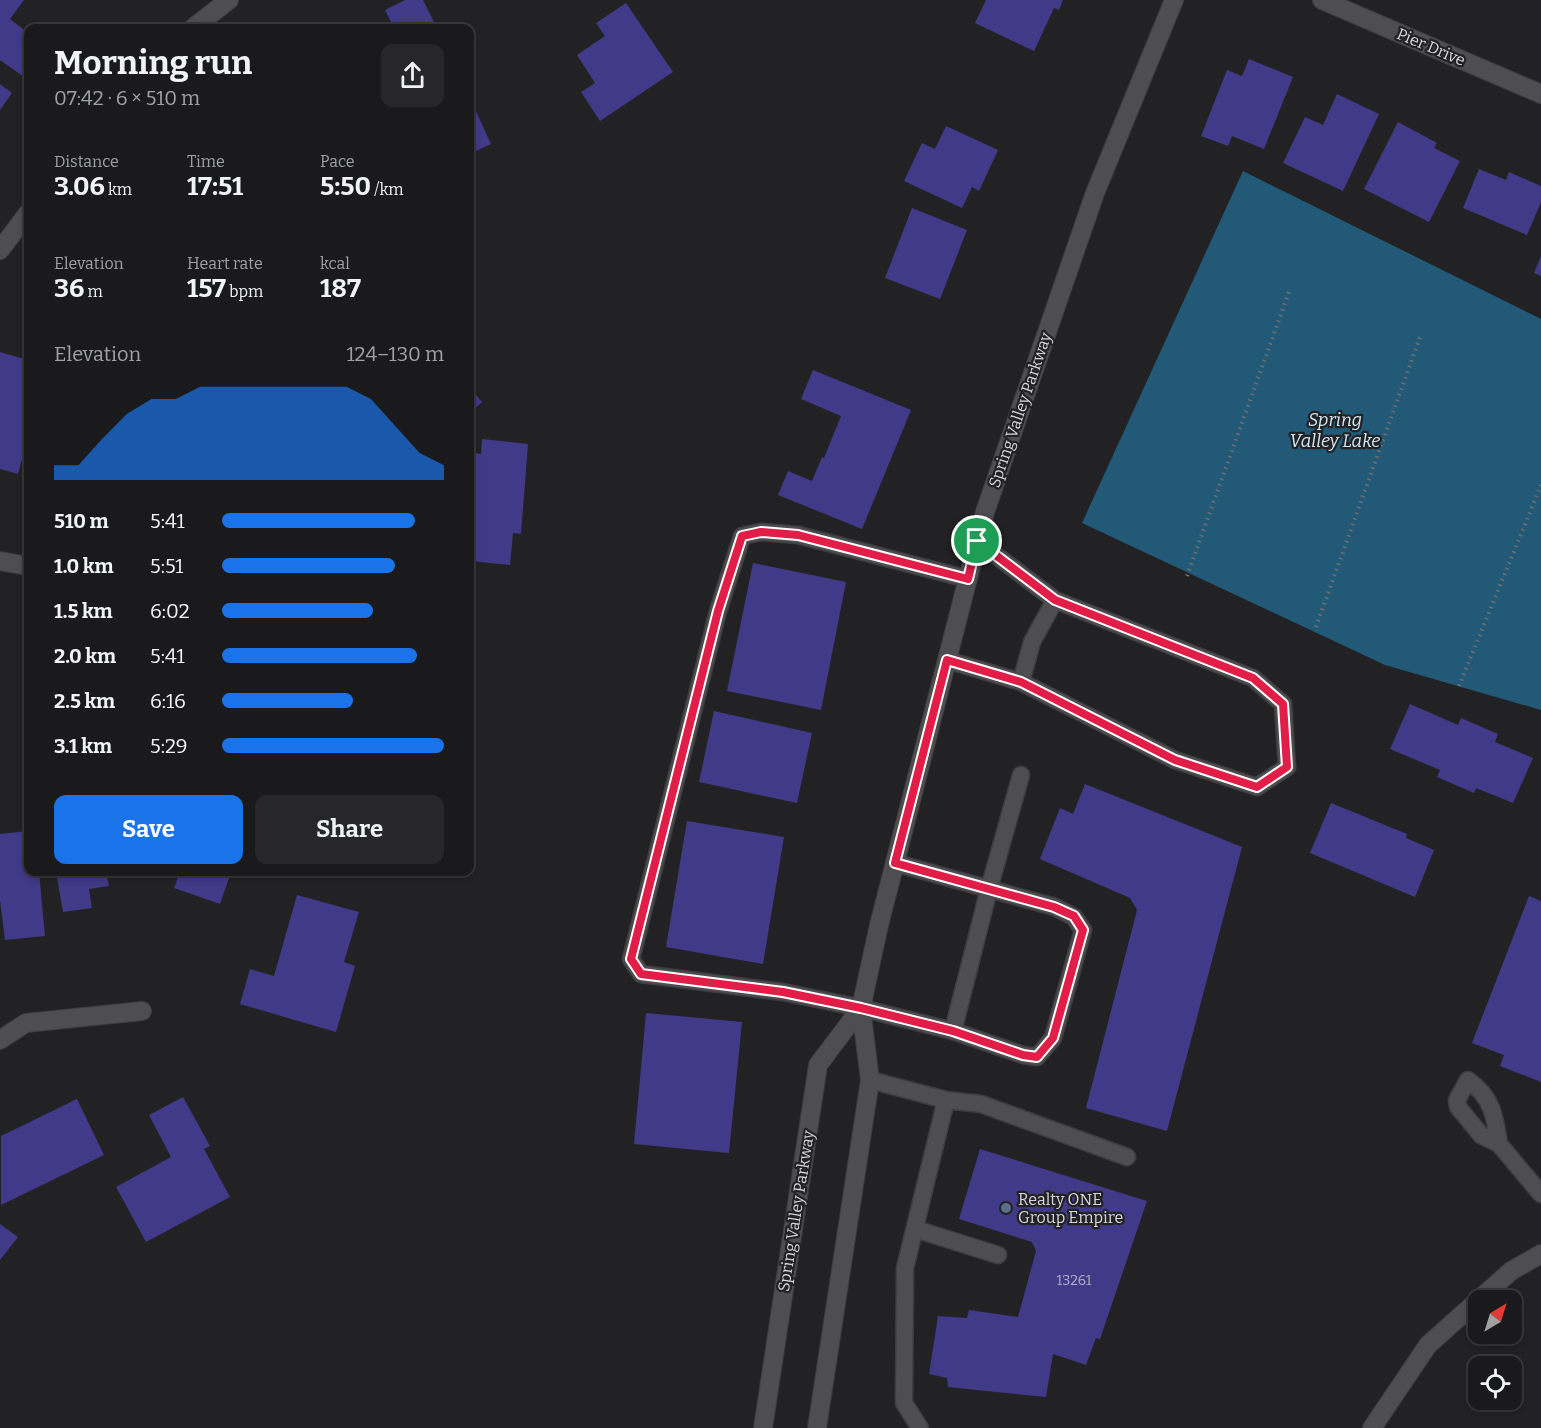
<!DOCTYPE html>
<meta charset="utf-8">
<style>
body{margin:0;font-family:Bitter,serif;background:#272729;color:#f1f3f6;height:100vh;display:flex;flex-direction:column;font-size:22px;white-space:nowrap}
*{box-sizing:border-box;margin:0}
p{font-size:20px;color:#9fa1a3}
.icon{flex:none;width:33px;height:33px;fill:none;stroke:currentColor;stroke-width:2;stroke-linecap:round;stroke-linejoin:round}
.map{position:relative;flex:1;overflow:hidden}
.details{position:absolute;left:24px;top:24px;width:450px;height:852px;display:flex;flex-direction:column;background:#1a1a1c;border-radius:12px;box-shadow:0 3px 9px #0003,0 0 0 2px #38383b}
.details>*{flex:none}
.needle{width:39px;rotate:38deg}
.buttons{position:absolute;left:1468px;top:1290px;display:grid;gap:12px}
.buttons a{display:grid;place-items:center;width:54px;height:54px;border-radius:12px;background:#1a1a1c;box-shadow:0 3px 9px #0003,0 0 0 2px #38383b;font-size:30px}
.pin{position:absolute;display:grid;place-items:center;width:51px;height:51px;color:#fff;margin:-26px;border:3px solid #fff;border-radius:50%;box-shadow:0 2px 6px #0007}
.round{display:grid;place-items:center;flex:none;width:63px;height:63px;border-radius:12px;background:#272729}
.overview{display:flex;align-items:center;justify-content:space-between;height:102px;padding:0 30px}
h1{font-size:33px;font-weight:700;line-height:45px}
.stats{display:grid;grid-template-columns:repeat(3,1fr);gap:9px;height:102px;padding:6px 30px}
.stats div{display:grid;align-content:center}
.stats b{font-size:26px;font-weight:700}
.stats small{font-size:16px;font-weight:400}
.stats p{font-size:16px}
.chart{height:168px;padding:12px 30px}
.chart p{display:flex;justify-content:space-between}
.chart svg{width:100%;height:108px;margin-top:6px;fill:#1a73e8;opacity:.7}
.primary-button{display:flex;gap:12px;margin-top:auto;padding:12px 30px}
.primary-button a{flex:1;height:69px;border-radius:12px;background:#1a73e8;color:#fff;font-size:24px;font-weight:700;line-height:69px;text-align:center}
.primary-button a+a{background:#272729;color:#f1f3f6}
ul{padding:0 30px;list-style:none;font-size:20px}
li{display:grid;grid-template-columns:96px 72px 1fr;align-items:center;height:45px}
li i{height:15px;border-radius:8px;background:#1a73e8}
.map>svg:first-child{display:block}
.water{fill:#215976}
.building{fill:#413a88}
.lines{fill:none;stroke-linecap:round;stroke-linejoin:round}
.lane-casing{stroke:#3d3d3f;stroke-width:19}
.street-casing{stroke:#3d3d3f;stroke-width:20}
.secondary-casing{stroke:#3d3d3f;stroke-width:20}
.path{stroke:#6f6f71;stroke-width:4;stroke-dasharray:1.5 4.5;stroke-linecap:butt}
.lane{stroke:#4e4e51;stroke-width:16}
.street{stroke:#4e4e51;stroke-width:18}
.secondary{stroke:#4e4e51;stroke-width:18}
.route-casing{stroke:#fff;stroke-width:12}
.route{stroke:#e11d48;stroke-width:8}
.service-dot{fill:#5c6f8a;stroke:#222225;stroke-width:2}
.labels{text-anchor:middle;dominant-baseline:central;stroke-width:4.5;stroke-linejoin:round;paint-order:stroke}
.number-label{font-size:14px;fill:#b2b0c5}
.street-label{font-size:16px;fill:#d7d7d9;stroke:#222225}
.poi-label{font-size:16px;fill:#d7d7d9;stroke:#222225;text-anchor:start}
.water-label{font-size:18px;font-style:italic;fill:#d0e7f5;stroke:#222225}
</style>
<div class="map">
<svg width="1541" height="1428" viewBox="0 0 1541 1428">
<rect width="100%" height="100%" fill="#222225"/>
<polygon class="water" points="1243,171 1541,319 1541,710 1385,665 1082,523"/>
<g class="building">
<polygon points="0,0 24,0 10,19 28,33 28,77 27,79 0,60"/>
<polygon points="405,0 423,0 437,28 394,28 385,10"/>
<polygon points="986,0 1063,0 1059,10 1054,8 1034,51 975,23"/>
<polygon points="626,3 673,72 600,121 581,92 595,83 577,55 605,36 596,23"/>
<polygon points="1249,59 1293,77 1264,149 1232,136 1228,146 1201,136 1227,70 1242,76"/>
<polygon points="0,84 12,93 0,110"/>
<polygon points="1337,94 1379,114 1343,191 1283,163 1305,117 1323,125"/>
<polygon points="470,98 491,144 470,154"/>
<polygon points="1398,122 1437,143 1434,148 1460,161 1429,222 1364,189"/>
<polygon points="946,126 998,150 979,191 972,187 962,208 904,181 922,143 935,149"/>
<polygon points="1479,169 1506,180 1509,172 1541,186 1541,202 1527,235 1463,208"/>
<polygon points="912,208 967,230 940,299 885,278"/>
<polygon points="1541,256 1541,276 1534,273"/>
<polygon points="0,352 28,360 28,437 18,474 0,469"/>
<polygon points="813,370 911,410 862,529 778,495 788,471 812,481 822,457 824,458 841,416 801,399"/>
<polygon points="470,388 482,402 470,413"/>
<polygon points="482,439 528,444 521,534 513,533 510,565 470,561 470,452 481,454"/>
<polygon points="753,563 846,582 821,710 727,691"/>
<polygon points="1410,704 1458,725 1461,718 1498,734 1495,742 1533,758 1513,803 1476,788 1474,793 1437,777 1440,770 1390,749"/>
<polygon points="714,711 812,733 797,803 699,782"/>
<polygon points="1085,784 1242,847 1167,1131 1086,1108 1137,910 1130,898 1040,859 1060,808 1073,814"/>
<polygon points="1331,803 1407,834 1406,838 1434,850 1415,897 1310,853"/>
<polygon points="687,821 784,837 763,964 666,947"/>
<polygon points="28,831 28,872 39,872 45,936 5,940 0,900 0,834"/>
<polygon points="56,872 106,872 109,886 89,889 92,908 63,912"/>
<polygon points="180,872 231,872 220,904 174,888"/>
<polygon points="297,895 359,912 344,962 355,966 336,1032 240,1004 250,969 274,976"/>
<polygon points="1529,896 1541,901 1541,1082 1500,1066 1504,1055 1472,1043"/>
<polygon points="646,1013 742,1022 729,1153 634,1144"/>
<polygon points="183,1097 210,1146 204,1149 230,1197 146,1242 116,1187 171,1157 149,1115"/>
<polygon points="77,1099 104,1155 1,1205 1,1136"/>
<polygon points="980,1149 1147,1201 1100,1339 1096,1338 1086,1365 1053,1354 1046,1397 948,1387 947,1378 929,1374 938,1316 967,1318 969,1310 1018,1317 1036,1251 1032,1242 959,1219"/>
<polygon points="0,1224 18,1237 0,1260"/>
</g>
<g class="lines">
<g class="lane-casing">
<g id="lane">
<polyline points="947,660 1021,682 1175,760 1257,787 1287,767 1283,704 1253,678 1055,600 977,541"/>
<polyline points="1021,682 1032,642 1055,600"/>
<polyline points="895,863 1055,907 1074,917 1083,930 1053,1038 1037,1057 1023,1055 953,1031 861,1008 783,992 641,974 631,959 718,611 742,536 761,532 798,535 968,579"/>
<polyline points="953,1031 989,889 1021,775"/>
<polyline points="870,1080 946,1100 981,1104 1127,1157"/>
<path d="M1499 1144C1495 1116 1492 1097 1468 1080L1457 1100 1458 1107 1481 1135 1499 1144 1541 1194"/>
<polyline points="915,1229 998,1255"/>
<polyline points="920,1428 904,1403 905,1268 946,1100"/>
</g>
</g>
<g class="street-casing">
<g id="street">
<polyline points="1322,0 1541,94"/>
<polyline points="193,28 229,0"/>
<polyline points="0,250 28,213"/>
<polyline points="0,561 28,566"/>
<polyline points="0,1040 26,1023 142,1011"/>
<polyline points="1372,1428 1428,1345 1511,1271 1541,1254"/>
</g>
</g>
<g class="secondary-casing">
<g id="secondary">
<polyline points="763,1428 818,1065 861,1008"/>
<polyline points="817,1428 870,1080 861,1008 879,925 985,512 1095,193 1174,0"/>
</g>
</g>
<g class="path">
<polyline points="1187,576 1290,289"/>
<polyline points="1316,627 1420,337"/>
<polyline points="1459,686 1541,485"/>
</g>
<use href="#lane" class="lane"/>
<use href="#street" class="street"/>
<use href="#secondary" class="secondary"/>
</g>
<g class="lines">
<g class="route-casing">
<polygon id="route" points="761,532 798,535 968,579 977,541 1055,600 1253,678 1283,704 1287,767 1257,787 1175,760 1021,682 947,660 895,863 1054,907 1074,916 1083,930 1053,1038 1037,1057 1023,1055 953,1031 861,1008 783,992 641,974 631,959 718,611 742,536"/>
</g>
<use href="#route" class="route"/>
</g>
<circle class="service-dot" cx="1006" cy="1208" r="6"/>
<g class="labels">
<g class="number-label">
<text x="1074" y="1280">13261</text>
</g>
<g class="street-label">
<text transform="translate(1431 47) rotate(23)">Pier Drive</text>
<text transform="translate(1020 410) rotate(-71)">Spring Valley Parkway</text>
<text transform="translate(796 1211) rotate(-81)">Spring Valley Parkway</text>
</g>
<g class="poi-label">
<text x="1018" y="1199">Realty ONE<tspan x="1018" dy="18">Group Empire</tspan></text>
</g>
<g class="water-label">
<text x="1335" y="420">Spring<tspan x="1335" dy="21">Valley Lake</tspan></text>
</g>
</g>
</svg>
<div class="buttons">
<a><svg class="needle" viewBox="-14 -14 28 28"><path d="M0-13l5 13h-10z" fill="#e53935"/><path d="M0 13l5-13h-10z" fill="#9fa1a3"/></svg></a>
<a><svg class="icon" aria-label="locate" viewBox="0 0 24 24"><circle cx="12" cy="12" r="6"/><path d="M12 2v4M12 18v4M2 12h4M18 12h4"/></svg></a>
</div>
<div class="pin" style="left:977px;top:541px;background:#1e9e55"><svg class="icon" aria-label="arrive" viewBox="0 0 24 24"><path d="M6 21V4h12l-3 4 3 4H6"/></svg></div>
<section class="details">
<div class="overview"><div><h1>Morning run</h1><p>07:42 · 6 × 510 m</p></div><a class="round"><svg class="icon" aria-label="share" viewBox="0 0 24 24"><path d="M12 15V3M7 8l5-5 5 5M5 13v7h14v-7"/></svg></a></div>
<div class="stats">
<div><p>Distance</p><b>3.06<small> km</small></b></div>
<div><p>Time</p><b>17:51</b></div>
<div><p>Pace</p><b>5:50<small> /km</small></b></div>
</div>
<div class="stats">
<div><p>Elevation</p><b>36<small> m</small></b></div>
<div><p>Heart rate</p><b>157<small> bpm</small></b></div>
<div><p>kcal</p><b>187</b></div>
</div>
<div class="chart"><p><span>Elevation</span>124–130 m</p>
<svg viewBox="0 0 160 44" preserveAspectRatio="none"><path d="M0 44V38L10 38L20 27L30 17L40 11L50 11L60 6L70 6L80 6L90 6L100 6L110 6L120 6L130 11L140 22L150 33L160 38V44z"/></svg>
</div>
<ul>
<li><b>510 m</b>5:41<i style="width:87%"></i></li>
<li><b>1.0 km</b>5:51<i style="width:78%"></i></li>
<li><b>1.5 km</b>6:02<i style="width:68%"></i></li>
<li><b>2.0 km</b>5:41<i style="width:88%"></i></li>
<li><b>2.5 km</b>6:16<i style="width:59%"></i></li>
<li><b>3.1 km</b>5:29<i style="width:100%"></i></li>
</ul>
<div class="primary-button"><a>Save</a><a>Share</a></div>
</section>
</div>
